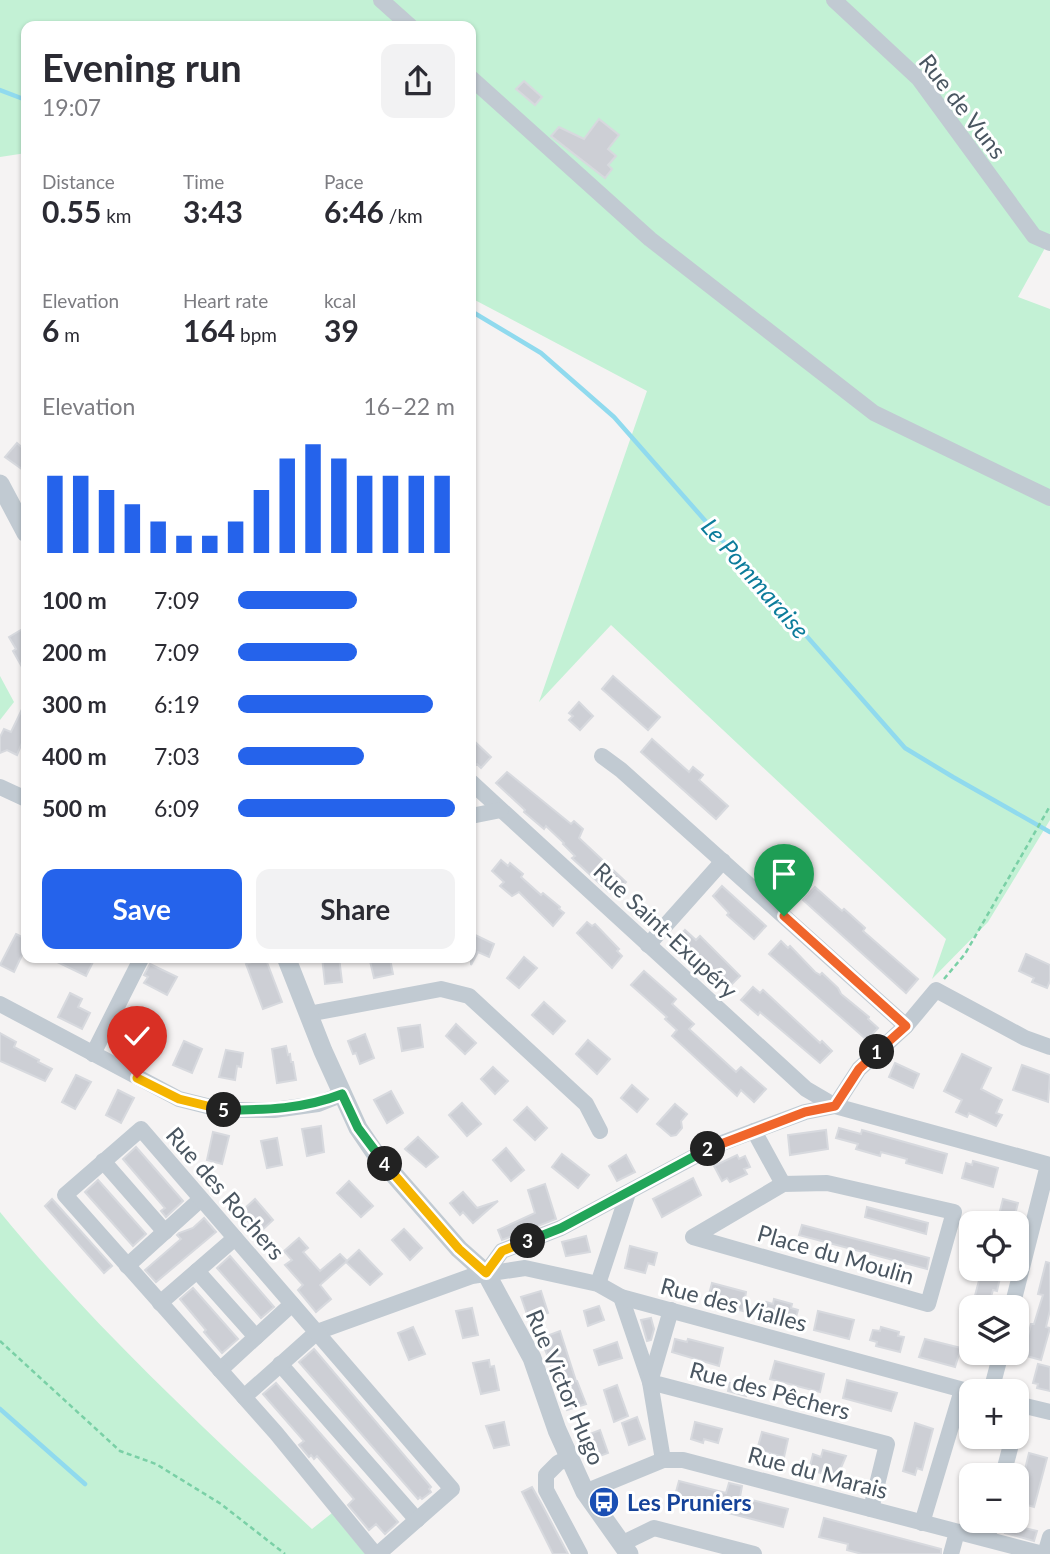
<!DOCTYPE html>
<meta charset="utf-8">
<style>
body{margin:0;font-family:Lato,sans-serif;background:#f2f2f3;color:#2b2b33;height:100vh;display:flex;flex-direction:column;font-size:26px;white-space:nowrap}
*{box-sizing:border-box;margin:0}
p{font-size:23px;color:#7c7c81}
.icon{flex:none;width:38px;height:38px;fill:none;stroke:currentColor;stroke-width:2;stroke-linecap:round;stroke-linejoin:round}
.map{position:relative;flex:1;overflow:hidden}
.side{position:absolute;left:21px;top:21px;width:455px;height:942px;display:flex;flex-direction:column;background:#fff;border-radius:14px;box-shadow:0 2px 5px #0004}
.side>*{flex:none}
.tools{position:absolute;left:959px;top:1211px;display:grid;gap:14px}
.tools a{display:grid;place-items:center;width:70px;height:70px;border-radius:14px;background:#fff;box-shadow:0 2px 5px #0004;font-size:35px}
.pin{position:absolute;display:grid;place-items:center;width:60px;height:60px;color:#fff;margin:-72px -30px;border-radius:50% 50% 50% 0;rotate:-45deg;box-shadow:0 0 7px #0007}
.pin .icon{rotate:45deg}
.km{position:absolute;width:35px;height:35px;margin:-18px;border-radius:50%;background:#222;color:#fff;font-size:19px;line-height:35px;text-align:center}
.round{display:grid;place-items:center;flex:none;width:74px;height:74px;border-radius:14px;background:#f2f2f3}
.summary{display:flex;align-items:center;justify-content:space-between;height:119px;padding:0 21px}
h1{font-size:38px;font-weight:700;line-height:52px}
.metrics{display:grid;grid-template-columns:repeat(3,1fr);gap:10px;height:119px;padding:7px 21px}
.metrics div{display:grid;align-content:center}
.metrics b{font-size:30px;font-weight:700}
.metrics small{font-size:19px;font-weight:400}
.metrics p{font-size:19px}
.chart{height:196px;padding:14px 21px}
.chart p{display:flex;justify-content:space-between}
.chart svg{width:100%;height:126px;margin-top:7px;stroke:#2563eb;stroke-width:6}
.action{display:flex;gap:14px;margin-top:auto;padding:14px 21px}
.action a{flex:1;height:80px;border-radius:14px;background:#2563eb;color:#fff;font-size:28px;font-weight:700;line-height:80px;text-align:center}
.action a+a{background:#f2f2f3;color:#2b2b33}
ul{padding:0 21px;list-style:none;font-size:23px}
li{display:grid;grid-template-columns:112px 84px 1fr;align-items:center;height:52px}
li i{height:18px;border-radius:9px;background:#2563eb}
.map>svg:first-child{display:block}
.green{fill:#c3f1d5}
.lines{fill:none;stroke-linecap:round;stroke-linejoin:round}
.stream{stroke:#90daee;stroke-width:4.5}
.building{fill:#cdcfd5;stroke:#d7d9de;stroke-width:2}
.path{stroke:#7ad0a6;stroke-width:2.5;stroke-dasharray:5 3.5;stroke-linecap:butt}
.minor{stroke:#c1cad2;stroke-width:16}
.tertiary{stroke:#c1cad2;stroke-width:19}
.split-1-casing{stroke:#fff;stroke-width:14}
.split-2-casing{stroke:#fff;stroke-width:14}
.split-3-casing{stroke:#fff;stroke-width:14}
.split-4-casing{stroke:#fff;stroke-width:14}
.split-5-casing{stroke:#fff;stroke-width:14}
.split-6-casing{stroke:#fff;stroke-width:14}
.split-1{stroke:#f0652b;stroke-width:9}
.split-2{stroke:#f0652b;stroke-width:9}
.split-3{stroke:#22a559;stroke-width:9}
.split-4{stroke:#f5b400;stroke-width:9}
.split-5{stroke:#22a559;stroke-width:9}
.split-6{stroke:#f5b400;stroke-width:9}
.labels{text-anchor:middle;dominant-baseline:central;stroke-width:6;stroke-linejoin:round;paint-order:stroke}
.street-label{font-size:23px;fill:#4a5661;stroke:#fff}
.transit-label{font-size:23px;font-weight:bold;fill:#164399;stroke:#fff;text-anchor:start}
.water-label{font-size:24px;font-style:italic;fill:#0c7c9b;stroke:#fff}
</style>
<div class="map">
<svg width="1050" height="1554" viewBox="0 0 1050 1554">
<rect width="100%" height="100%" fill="#f5f3f3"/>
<g class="green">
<polygon points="0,0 1050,0 1050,239 1018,297 1050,309 1050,820 988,922 932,979 946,939 611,625 539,702 647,391 471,298 471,26 26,26 26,153 0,157"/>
<polygon points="0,676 14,702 0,720"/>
<path d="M0 1212C94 1327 203 1428 312 1529L332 1513 365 1554H0Z"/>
</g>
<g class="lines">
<g class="stream">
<polyline points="0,90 26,100"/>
<polyline points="471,311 541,353 614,417 905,748 953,777 1050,832"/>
<polyline points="0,1409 85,1484"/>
</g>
</g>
<g class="building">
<polygon points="524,81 542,97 535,105 516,89"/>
<polygon points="599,119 619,135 608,149 616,156 608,165 612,169 605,178 551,136 559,127 584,139"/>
<polygon points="17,443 26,451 26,472 5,457"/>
<polygon points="26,627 26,674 13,651 16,649 9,637"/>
<polygon points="613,676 660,717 648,730 602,689"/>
<polygon points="26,701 26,740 24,738 17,755 7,750 0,753 0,737 4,729 11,732"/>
<polygon points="579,702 593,716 580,730 569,720 573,716 569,713"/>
<polygon points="471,738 491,757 481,768 477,764 471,769"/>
<polygon points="652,739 689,772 693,767 703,775 699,780 728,806 716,819 641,752"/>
<polygon points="507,772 571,824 574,821 583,829 579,838 626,882 616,893 611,888 608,891 572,858 575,856 563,844 564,843 546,826 544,829 524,812 525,810 496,783"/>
<polygon points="776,852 796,870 784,883 764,865"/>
<polygon points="501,860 508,866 510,863 523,874 521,877 541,895 543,893 560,907 559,909 564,913 553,926 519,892 512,896 500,886 504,882 492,871"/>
<polygon points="722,886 766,926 754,939 727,915 729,913 713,896"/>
<polygon points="815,887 842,911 844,909 865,928 863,931 918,979 906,993 803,900"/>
<polygon points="587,922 592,926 595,924 619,949 617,951 622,956 612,968 577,933"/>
<polygon points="685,930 696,940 700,936 740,976 728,988 715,977 712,980 673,943"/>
<polygon points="471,933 494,944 489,957 478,952 471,965"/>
<polygon points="16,934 26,939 26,954 23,953 14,972 0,965"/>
<polygon points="781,941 788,948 790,946 815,972 820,975 822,973 838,988 841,994 869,1017 868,1019 878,1028 867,1040 769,954"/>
<polygon points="1026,954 1050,965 1050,981 1047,988 1032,982 1034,978 1019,971"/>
<polygon points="47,957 88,957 94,960 86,976"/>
<polygon points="265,957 282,1002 263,1009 246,964"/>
<polygon points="322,957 339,957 342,982 325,984"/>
<polygon points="369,957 390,959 393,974 374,978"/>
<polygon points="524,957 537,968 519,988 507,978"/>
<polygon points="150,964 177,977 167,995 144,983 148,977 144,975"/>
<polygon points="644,971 676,999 672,1004 694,1024 689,1029 736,1072 741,1067 766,1089 754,1102 741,1090 737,1096 672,1036 677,1030 665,1019 667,1017 631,985"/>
<polygon points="753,987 760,993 763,990 820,1043 822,1041 832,1051 820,1063 760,1012 758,1015 741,1000"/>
<polygon points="70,993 82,999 78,1007 90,1013 82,1029 58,1017"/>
<polygon points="544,1002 565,1021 553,1034 532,1015"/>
<polygon points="131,1016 163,1030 155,1047 123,1032"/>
<polygon points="456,1024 476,1043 465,1054 446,1036"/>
<polygon points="420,1025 423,1047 402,1051 398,1028"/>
<polygon points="0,1033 16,1042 14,1047 39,1060 38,1062 52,1069 45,1081 0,1061"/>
<polygon points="365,1034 374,1058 360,1064 356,1053 353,1054 348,1041"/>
<polygon points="588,1040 610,1059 597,1074 576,1054"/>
<polygon points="184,1041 202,1049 192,1073 173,1065"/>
<polygon points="286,1046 288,1055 290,1054 291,1062 293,1062 296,1080 277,1083 272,1049"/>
<polygon points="226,1050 243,1053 241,1067 237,1066 235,1080 219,1077"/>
<polygon points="962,1054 991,1068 981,1089 1002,1100 996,1113 1002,1115 996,1126 969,1113 967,1117 956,1112 962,1100 944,1091"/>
<polygon points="895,1063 919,1074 913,1088 889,1077"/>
<polygon points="1022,1065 1050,1075 1048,1102 1013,1090"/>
<polygon points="493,1067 508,1081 495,1094 481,1079"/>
<polygon points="76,1075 91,1082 75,1109 62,1102"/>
<polygon points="632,1085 648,1099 637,1112 621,1098"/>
<polygon points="118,1090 134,1098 121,1123 106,1115"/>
<polygon points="391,1091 403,1113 387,1123 374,1100"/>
<polygon points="462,1103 481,1124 467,1136 449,1115"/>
<polygon points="675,1104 687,1114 681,1121 682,1128 676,1135 671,1136 657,1124"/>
<polygon points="527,1107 547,1128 535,1140 514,1120"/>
<polygon points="321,1126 324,1152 307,1156 302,1129"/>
<polygon points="839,1128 861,1134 862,1130 947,1154 942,1173 906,1163 907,1159 881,1152 880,1156 856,1149 858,1144 836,1138"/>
<polygon points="826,1130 828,1149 790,1155 788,1135"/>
<polygon points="213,1132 229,1136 222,1164 207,1160"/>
<polygon points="418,1137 438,1157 426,1167 405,1149"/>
<polygon points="277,1138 282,1165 267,1168 261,1141"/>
<polygon points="136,1147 183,1201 166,1217 161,1211 165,1208 123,1159"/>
<polygon points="506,1148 524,1170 511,1181 493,1160"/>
<polygon points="562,1154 589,1175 578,1188 552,1167"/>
<polygon points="626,1155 635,1172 617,1181 609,1166"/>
<polygon points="737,1155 739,1159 745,1156 750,1167 744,1169 747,1174 730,1182 727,1178 722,1181 714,1166"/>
<polygon points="973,1161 998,1168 993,1187 962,1178 966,1163 972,1165"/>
<polygon points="693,1178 701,1195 662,1217 653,1199"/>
<polygon points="98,1180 146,1234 133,1246 85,1192"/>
<polygon points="349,1181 373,1206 361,1217 337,1193"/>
<polygon points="545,1184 556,1219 502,1240 498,1230 535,1213 528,1190"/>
<polygon points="463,1192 477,1208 498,1201 473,1223 463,1212 460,1215 450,1203"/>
<polygon points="52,1199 112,1266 104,1273 45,1206"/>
<polygon points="255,1199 273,1220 259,1233 245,1218 249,1215 244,1209"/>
<polygon points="1003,1199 1018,1203 1013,1223 997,1223"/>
<polygon points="867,1207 928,1223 926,1234 865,1217"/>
<polygon points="204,1218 216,1232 156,1282 145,1270 181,1239 177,1235 179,1233 193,1228"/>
<polygon points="802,1225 929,1258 927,1269 799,1235"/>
<polygon points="404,1229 422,1248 410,1260 392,1240"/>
<polygon points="586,1236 590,1252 566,1256 562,1242"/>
<polygon points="299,1238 308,1248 303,1252 320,1271 340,1254 347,1261 320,1285 331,1299 316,1312 298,1290 303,1285 285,1265 292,1260 284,1251"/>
<polygon points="630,1246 657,1253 654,1265 648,1263 645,1273 625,1268"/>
<polygon points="359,1250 382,1274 370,1285 346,1262"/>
<polygon points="230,1256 274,1307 261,1318 217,1268"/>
<polygon points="1046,1262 1050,1263 1050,1310 1046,1327 1050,1328 1041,1360 1023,1355 1031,1324 1034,1324 1043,1295 1038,1294"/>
<polygon points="982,1269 1002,1269 997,1291 993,1290 988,1307 972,1307"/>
<polygon points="712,1283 746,1292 743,1311 707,1302"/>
<polygon points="193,1288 238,1339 222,1353 204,1332 206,1330 180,1299"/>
<polygon points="541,1291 548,1313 529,1320 521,1297"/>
<polygon points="774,1299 792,1304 791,1308 798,1310 794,1324 769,1318 770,1315 763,1313 766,1302 773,1304"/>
<polygon points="599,1306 604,1320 588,1326 584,1311"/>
<polygon points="472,1308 478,1335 463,1338 456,1311"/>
<polygon points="818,1311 854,1320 849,1339 814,1330"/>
<polygon points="651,1318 654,1329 651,1340 647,1341 641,1320"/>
<polygon points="413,1327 425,1354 409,1360 398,1333"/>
<polygon points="881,1327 899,1332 898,1336 904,1337 900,1352 876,1346 877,1342 870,1340 873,1330 880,1331"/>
<polygon points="560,1331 576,1381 577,1381 586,1404 567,1410 541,1338"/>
<polygon points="675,1339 687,1342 688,1339 723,1348 719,1366 672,1352"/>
<polygon points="925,1339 961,1348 955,1367 919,1357"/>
<polygon points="617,1342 622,1358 599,1365 594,1350"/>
<polygon points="314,1349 431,1487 429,1489 431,1492 422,1499 420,1497 418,1499 299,1362"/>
<polygon points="489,1360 490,1367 494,1366 499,1390 481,1394 473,1363"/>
<polygon points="775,1361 824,1374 820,1392 770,1379"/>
<polygon points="1038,1364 1050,1367 1050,1391 1037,1388 1038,1384 1033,1383"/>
<polygon points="847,1380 897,1393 891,1411 843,1398"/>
<polygon points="276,1383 398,1522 385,1534 376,1524 369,1530 348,1505 354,1499 317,1456 314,1459 311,1455 309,1457 299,1445 304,1441 263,1394"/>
<polygon points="730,1383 748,1387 746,1396 728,1391"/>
<polygon points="617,1385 628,1416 614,1422 604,1390"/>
<polygon points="637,1417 645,1439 629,1445 622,1423"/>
<polygon points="504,1422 509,1445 494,1448 486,1426"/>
<polygon points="695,1422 722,1429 718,1443 704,1439 703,1443 691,1439"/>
<polygon points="915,1423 933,1429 922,1470 917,1468 915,1475 903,1471"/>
<polygon points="600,1430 608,1453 589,1460 582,1437"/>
<polygon points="762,1432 788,1439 784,1457 757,1450"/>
<polygon points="823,1450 846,1456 837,1477 809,1470 813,1454 821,1457"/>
<polygon points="1029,1453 1047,1458 1034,1507 1017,1502"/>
<polygon points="679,1481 726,1493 729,1483 742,1486 740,1497 788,1509 783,1527 674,1499"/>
<polygon points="532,1487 541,1503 568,1554 553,1554 522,1492"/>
<polygon points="824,1518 941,1549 941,1554 862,1554 847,1550 848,1544 819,1537"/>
<polygon points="1008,1524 1037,1531 1034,1541 1005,1533"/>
</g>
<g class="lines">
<g class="path">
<polyline points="944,979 965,954 1050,806"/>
<polyline points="0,1341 120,1451 156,1464 221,1504 285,1554"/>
</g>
<g class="minor">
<polyline points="381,0 410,26"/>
<polyline points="834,0 919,79 1034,236 1050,243"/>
<polyline points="471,78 650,239 874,413 1050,498"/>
<polyline points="602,756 621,770 906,1026"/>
<polyline points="471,782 806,1089 835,1106"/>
<polyline points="0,787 26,799"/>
<polyline points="471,816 501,810"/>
<polyline points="648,945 723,861"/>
<polyline points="0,1004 179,1099 223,1110 274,1110 318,1104 343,1094"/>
<polyline points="308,1014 441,989 469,996 586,1104 600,1131"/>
<polyline points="93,1054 142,957"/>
<polyline points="835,1106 859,1069 906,1026 936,990 1025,1038 1050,1047"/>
<polyline points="754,1131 783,1184 827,1183 954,1212 928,1304 693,1237 783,1184"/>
<polyline points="103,1161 165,1232"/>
<polyline points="127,1266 201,1199"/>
<polyline points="197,1271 256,1337"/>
<polyline points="486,1273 502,1251 561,1228 714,1146 805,1112 835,1106 1050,1165"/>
<polyline points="598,1284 628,1193"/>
<polyline points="621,1297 650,1382 663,1460"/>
<polyline points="160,1303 235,1238"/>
<polyline points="1012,1307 1048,1165"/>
<polyline points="671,1310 650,1382 887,1444 871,1509"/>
<polyline points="280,1364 417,1520"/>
<polyline points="220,1370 292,1304"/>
<polyline points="991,1391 1001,1353"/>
<polyline points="244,1397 317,1332 472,1276 525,1268 598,1284 621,1297 971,1392"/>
<polyline points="1017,1404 1050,1412"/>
<polyline points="570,1457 558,1463 546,1475 546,1490 580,1554"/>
<polyline points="1003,1475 1013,1437"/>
<polyline points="585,1492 663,1460 683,1460 1043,1554"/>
<polyline points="922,1523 962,1390"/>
<polyline points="987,1539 992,1521"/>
<polyline points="621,1544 654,1528 754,1554"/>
<polyline points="375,1554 276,1433 65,1195 141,1129 452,1489 378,1554"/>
<polyline points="951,1554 957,1532"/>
<polyline points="1045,1554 1050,1537"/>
</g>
<g class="tertiary">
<polyline points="0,484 26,533"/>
<polyline points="286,957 323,1051 358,1128 375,1153 459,1249 486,1273 532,1358 557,1430 585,1492 629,1554"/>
</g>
</g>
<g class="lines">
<g class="split-1-casing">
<polyline id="split-1" points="784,916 906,1026 877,1052"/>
</g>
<g class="split-2-casing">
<polyline id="split-2" points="708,1149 805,1112 835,1106 859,1069 877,1052"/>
</g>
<g class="split-3-casing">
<polyline id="split-3" points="528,1241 561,1228 708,1149"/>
</g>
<g class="split-4-casing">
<polyline id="split-4" points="385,1164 459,1249 486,1273 502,1251 528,1241"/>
</g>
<g class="split-5-casing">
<path id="split-5" d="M224 1110C266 1110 304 1109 342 1094L358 1128 385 1164"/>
</g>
<g class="split-6-casing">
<polyline id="split-6" points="137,1078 179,1099 224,1110"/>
</g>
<use href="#split-1" class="split-1"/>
<use href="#split-2" class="split-2"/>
<use href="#split-3" class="split-3"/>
<use href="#split-4" class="split-4"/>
<use href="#split-5" class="split-5"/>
<use href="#split-6" class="split-6"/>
</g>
<defs>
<g id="bus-disc" transform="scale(1.575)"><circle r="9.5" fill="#1a4fb4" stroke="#fff"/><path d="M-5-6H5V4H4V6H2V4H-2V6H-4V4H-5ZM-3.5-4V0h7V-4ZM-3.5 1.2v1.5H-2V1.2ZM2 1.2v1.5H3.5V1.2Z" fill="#fff"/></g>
</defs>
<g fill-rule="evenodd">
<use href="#bus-disc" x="604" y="1502"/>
</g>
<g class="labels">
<g class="street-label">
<text transform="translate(963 106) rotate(52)">Rue de Vuns</text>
<text transform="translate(666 930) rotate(43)">Rue Saint-Exupéry</text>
<text transform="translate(226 1193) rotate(49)">Rue des Rochers</text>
<text transform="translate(836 1254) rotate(16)">Place du Moulin</text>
<text transform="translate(734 1304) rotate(15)">Rue des Vialles</text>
<text transform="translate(566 1387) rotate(67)">Rue Victor Hugo</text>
<text transform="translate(770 1390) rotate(15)">Rue des Pêchers</text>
<text transform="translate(818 1472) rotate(15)">Rue du Marais</text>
</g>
<g class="transit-label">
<text x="627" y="1502">Les Pruniers</text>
</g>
<g class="water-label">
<text transform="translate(756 578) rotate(49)">Le Pommaraise</text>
</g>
</g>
</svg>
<div class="tools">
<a><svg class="icon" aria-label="locate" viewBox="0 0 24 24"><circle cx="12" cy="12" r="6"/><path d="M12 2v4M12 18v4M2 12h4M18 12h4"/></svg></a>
<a><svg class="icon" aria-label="layers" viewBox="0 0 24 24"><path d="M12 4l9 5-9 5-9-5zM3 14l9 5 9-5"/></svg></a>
<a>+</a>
<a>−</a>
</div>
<div class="pin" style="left:784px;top:916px;background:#1e9e55"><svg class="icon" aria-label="arrive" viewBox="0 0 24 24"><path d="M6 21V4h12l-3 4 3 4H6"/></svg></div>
<div class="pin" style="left:137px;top:1078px;background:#d93025"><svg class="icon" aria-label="check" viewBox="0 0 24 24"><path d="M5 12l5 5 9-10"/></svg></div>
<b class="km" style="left:877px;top:1052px">1</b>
<b class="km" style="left:708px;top:1149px">2</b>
<b class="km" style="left:528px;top:1241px">3</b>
<b class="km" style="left:385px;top:1164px">4</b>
<b class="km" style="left:224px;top:1110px">5</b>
<section class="side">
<div class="summary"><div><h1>Evening run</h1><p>19:07</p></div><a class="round"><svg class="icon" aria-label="share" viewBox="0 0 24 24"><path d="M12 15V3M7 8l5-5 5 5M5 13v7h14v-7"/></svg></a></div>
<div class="metrics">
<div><p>Distance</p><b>0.55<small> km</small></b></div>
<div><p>Time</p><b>3:43</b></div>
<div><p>Pace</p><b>6:46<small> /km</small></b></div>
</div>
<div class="metrics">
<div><p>Elevation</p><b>6<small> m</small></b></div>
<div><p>Heart rate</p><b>164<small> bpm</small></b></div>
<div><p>kcal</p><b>39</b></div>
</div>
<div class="chart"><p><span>Elevation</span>16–22 m</p>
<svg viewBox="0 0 160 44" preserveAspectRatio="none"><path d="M5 44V17M15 44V17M25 44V22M35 44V27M45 44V33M55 44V38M65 44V38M75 44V33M85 44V22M95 44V11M105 44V6M115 44V11M125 44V17M135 44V17M145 44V17M155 44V17"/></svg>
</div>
<ul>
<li><b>100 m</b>7:09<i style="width:55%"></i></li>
<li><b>200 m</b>7:09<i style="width:55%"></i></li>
<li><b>300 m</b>6:19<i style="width:90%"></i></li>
<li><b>400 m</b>7:03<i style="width:58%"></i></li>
<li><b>500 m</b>6:09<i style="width:100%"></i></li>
</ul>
<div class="action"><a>Save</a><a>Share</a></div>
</section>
</div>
